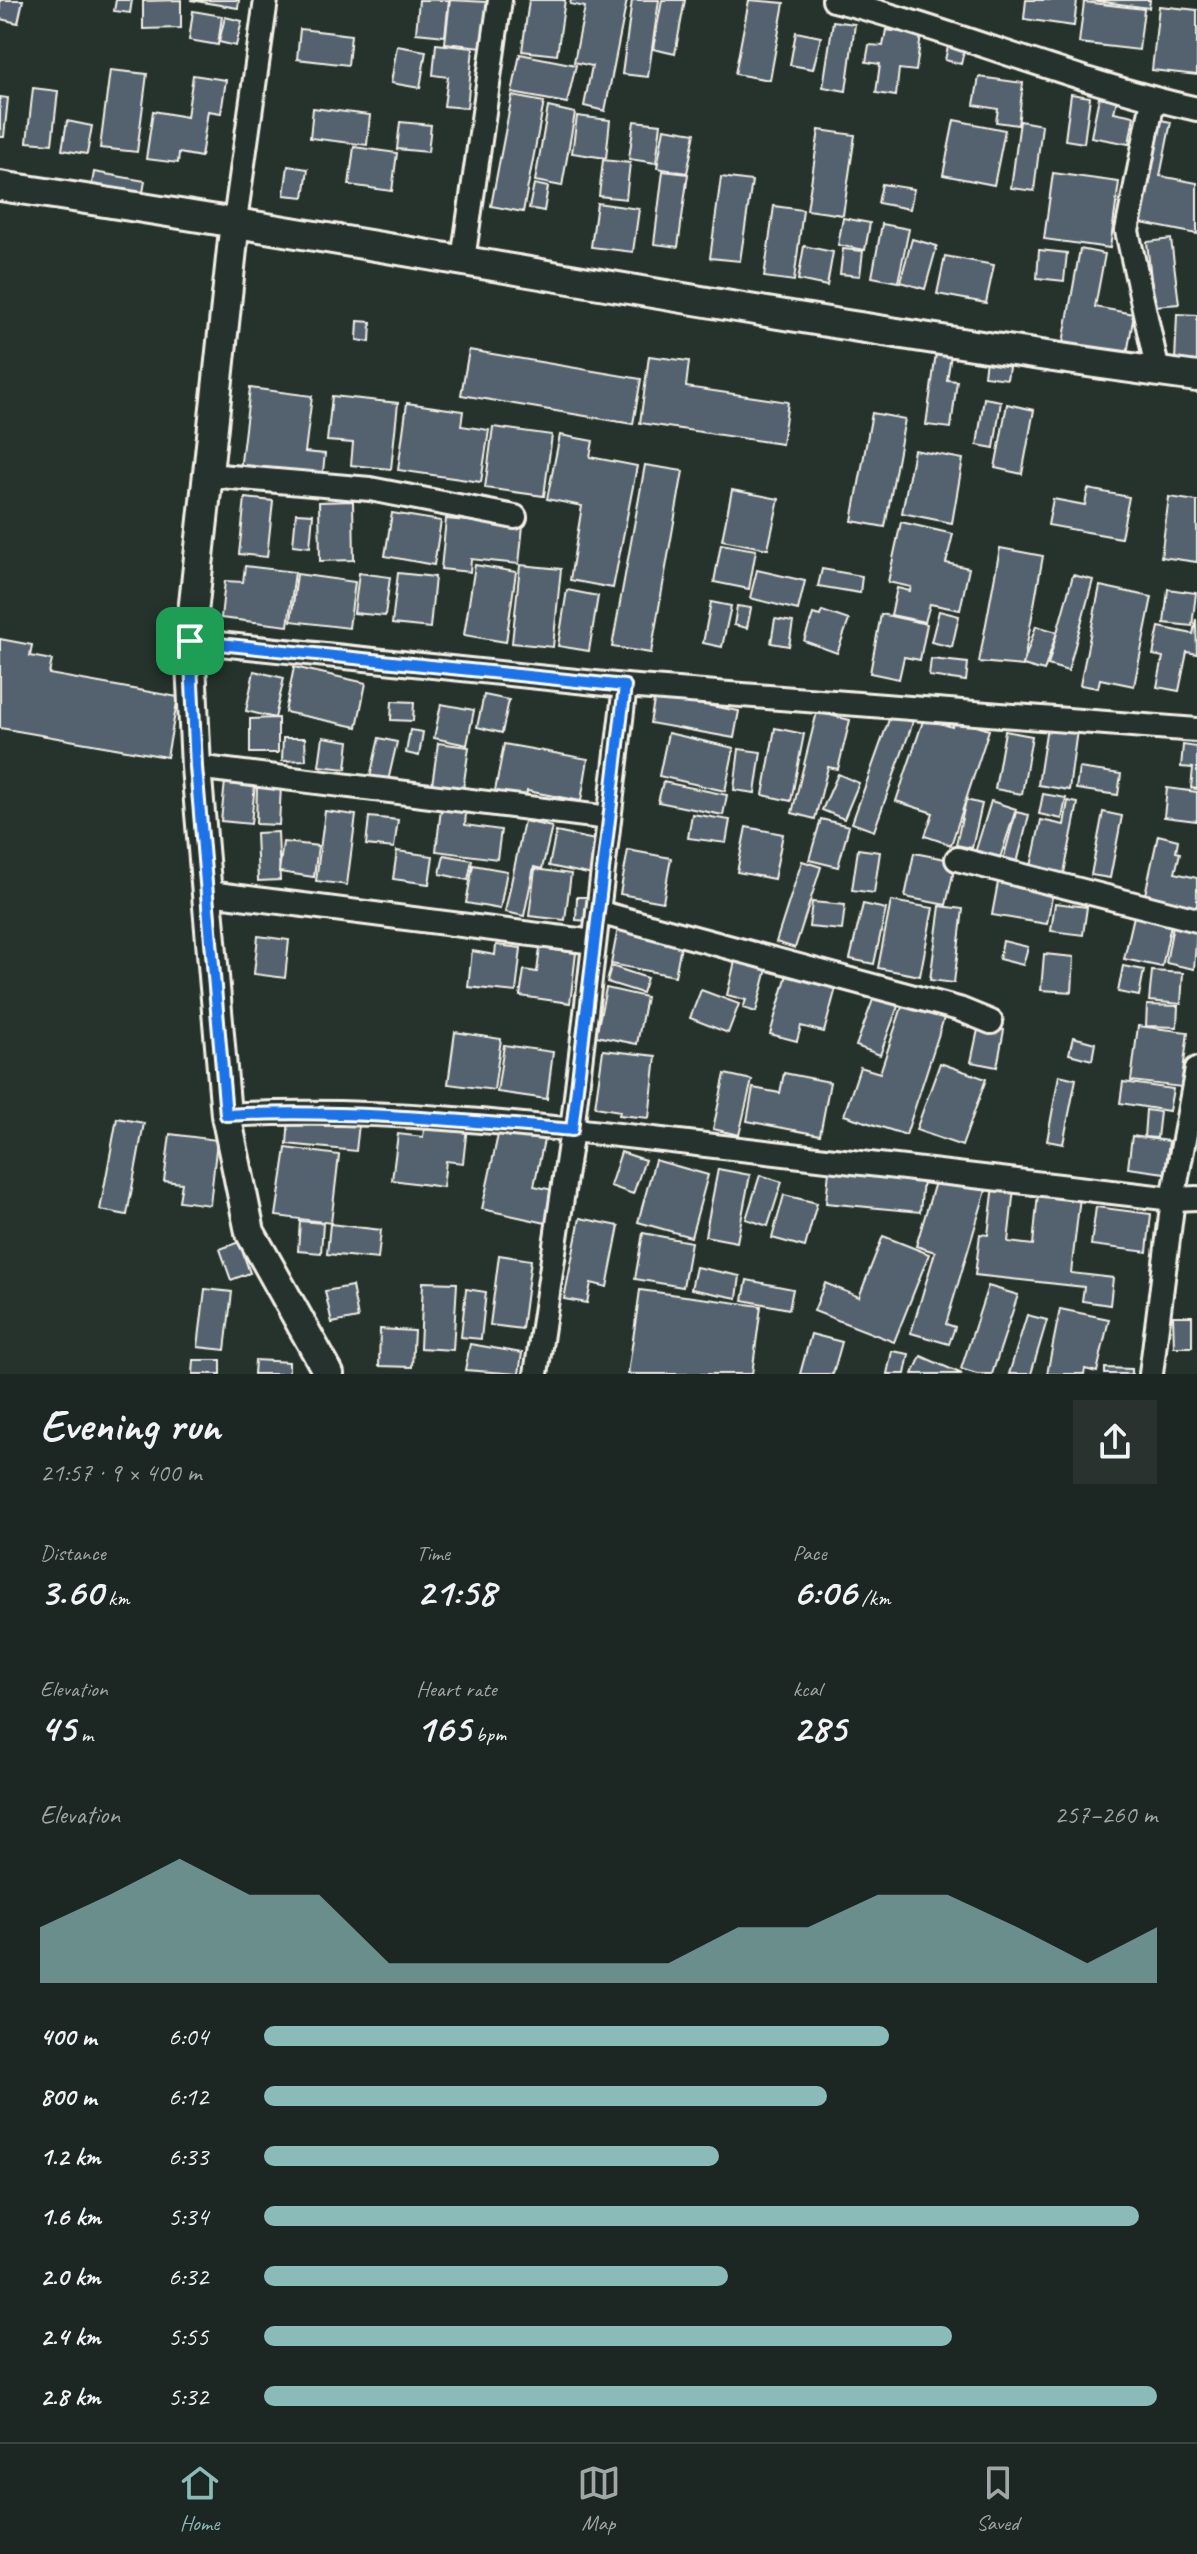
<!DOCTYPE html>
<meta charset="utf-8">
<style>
body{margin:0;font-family:Caveat,sans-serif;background:#29322f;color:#f1f3f6;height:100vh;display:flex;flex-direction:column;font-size:30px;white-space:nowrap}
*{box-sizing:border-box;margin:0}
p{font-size:26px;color:#a0a5a5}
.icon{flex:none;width:44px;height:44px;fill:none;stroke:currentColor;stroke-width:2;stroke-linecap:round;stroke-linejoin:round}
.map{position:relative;height:1374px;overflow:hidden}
.panel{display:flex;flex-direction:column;background:#1c2622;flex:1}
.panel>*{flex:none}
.pin{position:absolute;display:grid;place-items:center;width:68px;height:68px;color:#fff;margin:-34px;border-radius:16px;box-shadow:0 4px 12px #0006}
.round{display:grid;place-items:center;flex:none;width:84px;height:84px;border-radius:0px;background:#29322f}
.overview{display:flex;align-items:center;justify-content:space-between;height:136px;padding:0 40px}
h1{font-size:44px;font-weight:600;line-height:60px}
.metrics{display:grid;grid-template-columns:repeat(3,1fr);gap:12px;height:136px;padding:8px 40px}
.metrics div{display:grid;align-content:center}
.metrics b{font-size:40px;font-weight:600}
.metrics small{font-size:22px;font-weight:400}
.metrics p{font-size:22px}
.chart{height:224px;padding:16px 40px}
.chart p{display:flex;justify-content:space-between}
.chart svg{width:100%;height:144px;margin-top:8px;fill:#8bbbb9;opacity:.7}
ul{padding:0 40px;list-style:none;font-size:26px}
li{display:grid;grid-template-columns:128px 96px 1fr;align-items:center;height:60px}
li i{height:20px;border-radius:10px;background:#8bbbb9}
.tabs{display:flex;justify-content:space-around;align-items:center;height:112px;border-top:2px solid #3a4340;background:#1c2622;font-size:22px;color:#a0a5a5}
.tabs a{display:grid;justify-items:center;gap:4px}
.tabs .on{color:#8bbbb9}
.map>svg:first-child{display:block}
.building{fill:#52626e;stroke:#f4f1e8;stroke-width:2}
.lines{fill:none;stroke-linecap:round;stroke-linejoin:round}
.minor-casing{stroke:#f4f1e8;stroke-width:28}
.tertiary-casing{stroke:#f4f1e8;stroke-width:34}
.minor{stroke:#26332d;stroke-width:22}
.tertiary{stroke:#26332d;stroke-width:28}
.route-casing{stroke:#fff;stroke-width:16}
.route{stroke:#1a73e8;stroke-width:10}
</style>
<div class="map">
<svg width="1197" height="1374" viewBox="0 0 1197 1374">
<rect width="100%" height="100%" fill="#26332d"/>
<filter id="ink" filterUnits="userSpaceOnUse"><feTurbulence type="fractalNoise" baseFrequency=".0125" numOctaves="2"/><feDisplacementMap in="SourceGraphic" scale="16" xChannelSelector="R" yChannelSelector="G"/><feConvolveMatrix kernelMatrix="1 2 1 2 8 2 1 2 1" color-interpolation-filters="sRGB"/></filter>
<g filter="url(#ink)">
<g class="building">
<polygon points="0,0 23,0 18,23 0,19"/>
<polygon points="116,0 132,0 130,13 114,11"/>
<polygon points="181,0 181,28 143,29 143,1"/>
<polygon points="190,0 239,0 238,8"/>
<polygon points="419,0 449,0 445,36 416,33"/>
<polygon points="450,0 487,2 482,47 445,43"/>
<polygon points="529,0 565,0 557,55 522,51"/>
<polygon points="571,0 627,0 605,111 584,106 592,66 574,62 585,7 570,4"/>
<polygon points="632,0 659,0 648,77 622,74"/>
<polygon points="662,0 685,0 675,54 653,49"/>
<polygon points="749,0 784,3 770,80 735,74"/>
<polygon points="1026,0 1077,0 1074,26 1024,19"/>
<polygon points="1089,0 1150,0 1149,8"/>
<polygon points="1084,2 1144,9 1139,50 1079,43"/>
<polygon points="1159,6 1197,10 1197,75 1152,70"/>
<polygon points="193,11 222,16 218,45 189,40"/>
<polygon points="225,17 242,21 236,46 219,42"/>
<polygon points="833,21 855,24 846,91 823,87"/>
<polygon points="300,29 351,35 348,65 297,59"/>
<polygon points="886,30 921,35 916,71 899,69 896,96 876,93 880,64 866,62 869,45 883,46"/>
<polygon points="796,32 821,37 813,69 790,65"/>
<polygon points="950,38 966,42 961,64 945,60"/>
<polygon points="436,44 473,48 467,108 444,106 448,77 433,75"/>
<polygon points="397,46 426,51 420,88 391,83"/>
<polygon points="520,54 576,65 567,103 512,93"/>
<polygon points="110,70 147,74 137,152 100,148"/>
<polygon points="193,75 226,80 221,113 208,111 201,157 179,153 178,163 146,159 153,111 187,117"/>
<polygon points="979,77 1023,83 1018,125 996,122 998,109 974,105"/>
<polygon points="33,88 58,91 52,144 27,142"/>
<polygon points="1071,94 1090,97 1084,143 1065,140"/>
<polygon points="512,96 544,102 523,212 491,206"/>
<polygon points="0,97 8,98 4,137 0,137"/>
<polygon points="1099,97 1117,100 1114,112 1134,116 1129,144 1091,137"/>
<polygon points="548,107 575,113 562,186 535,181"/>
<polygon points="313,108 370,115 367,145 310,138"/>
<polygon points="577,116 610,120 606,158 572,153"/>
<polygon points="954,120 1005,130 994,185 943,175"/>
<polygon points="1161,120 1171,122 1160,176 1197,183 1197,234 1141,223"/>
<polygon points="67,121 92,126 87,154 62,150"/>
<polygon points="634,121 661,124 656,163 629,159"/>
<polygon points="1020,121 1042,125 1034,191 1011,188"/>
<polygon points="400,122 431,125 428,152 397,149"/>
<polygon points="664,128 695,133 687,173 657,168"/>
<polygon points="819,130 855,135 843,215 807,210"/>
<polygon points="354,147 397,153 392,191 349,185"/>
<polygon points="603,160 630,163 626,199 599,196"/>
<polygon points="288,166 308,169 304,197 284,195"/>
<polygon points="663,171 688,174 678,247 654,244"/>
<polygon points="94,172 145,181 141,204 90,195"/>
<polygon points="1053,173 1119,182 1110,248 1044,239"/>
<polygon points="721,177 752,181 740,261 710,258"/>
<polygon points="534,184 548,187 544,211 529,208"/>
<polygon points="882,184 914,189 910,209 878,203"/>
<polygon points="597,203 639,209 633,252 591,247"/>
<polygon points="774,206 803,210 794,281 764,277"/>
<polygon points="843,218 870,223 865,250 838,245"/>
<polygon points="882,224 909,229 898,282 872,277"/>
<polygon points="912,239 937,246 925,289 900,282"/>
<polygon points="1171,239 1179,304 1154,306 1147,242"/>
<polygon points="804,246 833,252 827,286 798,280"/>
<polygon points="843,249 863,251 860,276 840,274"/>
<polygon points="1080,249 1105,254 1095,307 1134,314 1127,354 1063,343"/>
<polygon points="1039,250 1067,253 1064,281 1037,278"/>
<polygon points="945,256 994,265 986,303 937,294"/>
<polygon points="1177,314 1197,315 1197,363 1175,362"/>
<polygon points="358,321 371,322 370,342 357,340"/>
<polygon points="469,350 641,379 633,424 461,395"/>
<polygon points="936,353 951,355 947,380 957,381 951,428 926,425"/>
<polygon points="649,356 689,361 686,387 788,402 782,444 640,423"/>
<polygon points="986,359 1010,362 1007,379 984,376"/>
<polygon points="250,388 312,396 305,452 325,454 322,480 240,470"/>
<polygon points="332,396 398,403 391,469 351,465 353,443 327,441"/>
<polygon points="984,398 1001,401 994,448 977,445"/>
<polygon points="407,403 463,411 461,426 489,430 481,482 398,470"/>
<polygon points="1007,404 1034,410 1022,474 995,468"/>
<polygon points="872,413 905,419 885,527 852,521"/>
<polygon points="493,427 552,435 544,496 485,488"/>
<polygon points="560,435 593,441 590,457 637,466 613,588 570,580 582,506 547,499"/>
<polygon points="914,450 963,459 952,523 902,513"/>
<polygon points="645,465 683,471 651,653 612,647"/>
<polygon points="1088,489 1129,497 1121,538 1048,525 1053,499 1085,505"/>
<polygon points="732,490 779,499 768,549 722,540"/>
<polygon points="1169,497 1197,501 1197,562 1161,557"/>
<polygon points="245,498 273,501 267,557 239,554"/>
<polygon points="353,501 354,560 320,561 319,502"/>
<polygon points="296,513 313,514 310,547 293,545"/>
<polygon points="392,513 441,521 434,565 385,556"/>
<polygon points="446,519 523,526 519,564 471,559 470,572 441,569"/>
<polygon points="901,522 953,534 946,563 969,568 960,610 930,604 925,622 891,615 897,588 910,591 911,587 888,582"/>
<polygon points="721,544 756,550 749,589 714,582"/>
<polygon points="1000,548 1043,556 1023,666 979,662"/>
<polygon points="475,565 516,572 506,642 464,635"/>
<polygon points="520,565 561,569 553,647 512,643"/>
<polygon points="245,566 295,572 288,626 221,618 225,581 243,582"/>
<polygon points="822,569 862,576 860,593 818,586"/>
<polygon points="757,570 805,581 798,610 750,598"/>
<polygon points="359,573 390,577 385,616 354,613"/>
<polygon points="398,573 435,577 430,628 392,624"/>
<polygon points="297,574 355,582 349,628 291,621"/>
<polygon points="1073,575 1093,580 1068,671 1048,665"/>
<polygon points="1100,586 1152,597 1134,686 1100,679 1098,688 1080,685"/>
<polygon points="1168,589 1196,593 1192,626 1164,623"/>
<polygon points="567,590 598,596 589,651 558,646"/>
<polygon points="711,602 731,606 722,647 703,643"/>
<polygon points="737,606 751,608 747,628 734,625"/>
<polygon points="822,611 849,620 837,653 804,641 813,614 820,616"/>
<polygon points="939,611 959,616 952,647 931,642"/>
<polygon points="881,614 927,624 920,660 904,657 899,679 870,673"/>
<polygon points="775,619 793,622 789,646 771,643"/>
<polygon points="1196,619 1197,654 1187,652 1179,691 1157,687 1163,657 1153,655 1159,627 1193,634"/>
<polygon points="1036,626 1057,632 1044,671 1023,665"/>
<polygon points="0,639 32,645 30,656 52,660 49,674 178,697 167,757 0,728"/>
<polygon points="931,659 968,663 966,681 929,676"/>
<polygon points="294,667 366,683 357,727 285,712"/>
<polygon points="254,671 284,678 275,718 246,711"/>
<polygon points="484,695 509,700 502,733 477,727"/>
<polygon points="655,696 739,711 734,738 650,723"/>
<polygon points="392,701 414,702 413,721 391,720"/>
<polygon points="441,704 474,710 467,745 434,738"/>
<polygon points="817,712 850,720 838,769 828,767 815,819 792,813"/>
<polygon points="891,714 913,722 874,831 852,823"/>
<polygon points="278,718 278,753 250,753 250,719"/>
<polygon points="924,718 952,727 955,719 989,730 951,845 925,836 933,813 896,801"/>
<polygon points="1047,726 1077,730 1069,790 1038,785"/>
<polygon points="775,728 804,734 791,801 763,795"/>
<polygon points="410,730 423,732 419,756 406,753"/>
<polygon points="1005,731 1032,736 1022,794 995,789"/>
<polygon points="668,733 734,748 725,791 659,776"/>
<polygon points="323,737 349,741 346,769 319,766"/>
<polygon points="283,738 305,738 306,760 282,761"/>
<polygon points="379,738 397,742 388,781 370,777"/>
<polygon points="438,743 469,747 463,789 432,785"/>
<polygon points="504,744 588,759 581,801 527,791 526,797 495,791"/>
<polygon points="1183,745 1197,747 1197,789 1191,788 1193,768 1181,767"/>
<polygon points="739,749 761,752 755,793 734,790"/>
<polygon points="1079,768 1121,774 1118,795 1076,789"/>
<polygon points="838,774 859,783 844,819 822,810"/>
<polygon points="225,781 255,784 251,824 221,821"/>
<polygon points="663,782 727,795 723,815 658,802"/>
<polygon points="257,785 281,786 279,825 256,824"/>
<polygon points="1167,788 1197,792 1197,821 1164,817"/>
<polygon points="1043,794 1066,798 1062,819 1039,814"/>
<polygon points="966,800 982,804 972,848 956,845"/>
<polygon points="991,801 1016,809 998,864 974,856"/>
<polygon points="1068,801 1078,803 1063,878 1030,871 1041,820 1064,825"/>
<polygon points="441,809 466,813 465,825 501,830 497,859 436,851"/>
<polygon points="325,811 356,815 347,885 316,881"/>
<polygon points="1016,812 1029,815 1017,863 1003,860"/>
<polygon points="1103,812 1122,816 1110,878 1091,875"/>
<polygon points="692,814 730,820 726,843 688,838"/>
<polygon points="369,817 398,820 394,848 366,845"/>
<polygon points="821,819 849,826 838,867 809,860"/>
<polygon points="524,821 552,827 542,869 534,867 524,916 505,912"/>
<polygon points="746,827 783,834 774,879 737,872"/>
<polygon points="278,832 280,880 258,881 256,833"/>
<polygon points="556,832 600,841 593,875 549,866"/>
<polygon points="1158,835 1178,840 1176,852 1180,853 1175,873 1197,878 1197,910 1144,899"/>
<polygon points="283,842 318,846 314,877 279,872"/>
<polygon points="858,849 880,852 874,893 852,890"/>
<polygon points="628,850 671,858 663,902 620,894"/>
<polygon points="397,851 433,856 429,884 393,879"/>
<polygon points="914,853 956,861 946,905 905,897"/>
<polygon points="444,855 472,860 468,880 440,874"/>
<polygon points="802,861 821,867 795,948 776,942"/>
<polygon points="473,865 507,871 500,909 466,903"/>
<polygon points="535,869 571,874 565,920 529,916"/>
<polygon points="999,877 1054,886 1047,924 992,915"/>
<polygon points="577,897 591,897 590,921 576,920"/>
<polygon points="891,901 933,908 920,976 878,968"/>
<polygon points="812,902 845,905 842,930 809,927"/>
<polygon points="1055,903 1087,907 1083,935 1051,931"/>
<polygon points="863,904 886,909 874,964 850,959"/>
<polygon points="940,906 963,909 954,983 930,980"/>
<polygon points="1134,916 1171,924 1162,967 1124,959"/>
<polygon points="1173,925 1197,929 1194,969 1166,963"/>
<polygon points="618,928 682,940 675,976 611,964"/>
<polygon points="258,936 289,940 285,978 254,974"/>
<polygon points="1003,941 1028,947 1023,965 999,959"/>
<polygon points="496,945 521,948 516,992 468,987 472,951 495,955"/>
<polygon points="540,948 576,953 570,1003 520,996 524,970 537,972"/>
<polygon points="1044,954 1074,957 1072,992 1041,990"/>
<polygon points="736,957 768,965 756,1012 743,1008 746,1000 727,995"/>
<polygon points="611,966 647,978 642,993 607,982"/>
<polygon points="1123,966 1144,970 1139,996 1118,992"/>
<polygon points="788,971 837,984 824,1032 801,1026 797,1041 770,1034"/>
<polygon points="1152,971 1183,973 1181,1004 1149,1001"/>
<polygon points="606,988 646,997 637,1044 596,1036"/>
<polygon points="701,990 739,1004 728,1033 690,1018"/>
<polygon points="874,997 898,1006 880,1055 856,1046"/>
<polygon points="903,1004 944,1018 906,1135 844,1115 860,1067 880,1073"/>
<polygon points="1147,1005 1178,1006 1177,1027 1146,1026"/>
<polygon points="979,1025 1004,1030 997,1067 971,1062"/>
<polygon points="1138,1026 1188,1032 1181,1087 1131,1081"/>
<polygon points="455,1032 501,1039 494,1090 448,1084"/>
<polygon points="1073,1037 1095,1043 1092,1060 1069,1054"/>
<polygon points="504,1045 553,1052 547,1099 497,1092"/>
<polygon points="603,1050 656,1056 649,1118 619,1115 620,1111 595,1107"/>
<polygon points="940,1063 986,1079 962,1146 916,1130"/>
<polygon points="784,1073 830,1082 820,1135 747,1121 753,1088 780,1093"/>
<polygon points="725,1074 752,1080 739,1135 713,1129"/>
<polygon points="1059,1075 1076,1079 1063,1144 1047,1141"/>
<polygon points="1123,1082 1173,1089 1169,1111 1120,1103"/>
<polygon points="1146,1110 1160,1112 1157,1138 1144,1137"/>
<polygon points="289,1117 359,1124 356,1151 287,1144"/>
<polygon points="117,1118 144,1123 127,1215 100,1210"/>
<polygon points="425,1122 467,1127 463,1163 446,1161 443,1187 392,1180 398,1134 423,1137"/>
<polygon points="499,1130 544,1140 534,1186 553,1190 546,1223 482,1209"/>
<polygon points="170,1134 217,1140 210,1205 179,1201 182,1183 164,1181"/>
<polygon points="1132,1136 1169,1141 1165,1173 1128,1168"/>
<polygon points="286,1148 339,1155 331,1223 276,1216"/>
<polygon points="621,1152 645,1160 633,1194 610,1186"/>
<polygon points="655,1160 708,1175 691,1237 638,1222"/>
<polygon points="718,1169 750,1175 737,1242 705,1236"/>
<polygon points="829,1170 923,1180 920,1212 826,1203"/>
<polygon points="938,1172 987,1187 946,1324 955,1327 949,1344 911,1333 935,1252 916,1246"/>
<polygon points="760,1175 782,1182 768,1226 746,1219"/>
<polygon points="994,1185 1014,1188 1008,1242 1033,1245 1038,1193 1080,1197 1071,1273 1113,1278 1110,1305 1082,1301 1084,1287 975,1275 980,1234 988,1235"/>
<polygon points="784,1195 817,1203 805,1247 772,1238"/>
<polygon points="1096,1207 1151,1214 1147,1252 1091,1245"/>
<polygon points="580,1218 619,1226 607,1287 591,1283 587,1303 564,1299"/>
<polygon points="300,1221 323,1223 321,1253 298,1251"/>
<polygon points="330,1224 381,1230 378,1259 327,1254"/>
<polygon points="643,1233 691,1242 683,1287 635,1279"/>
<polygon points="883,1236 929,1254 894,1342 814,1311 825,1283 859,1297"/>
<polygon points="239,1242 250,1273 231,1280 220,1249"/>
<polygon points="499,1255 531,1260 522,1329 490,1325"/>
<polygon points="696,1267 740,1276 737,1298 691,1289"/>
<polygon points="747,1280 793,1289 789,1309 743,1300"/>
<polygon points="423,1282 457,1283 453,1350 420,1348"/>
<polygon points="352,1286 358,1318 332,1323 325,1291"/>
<polygon points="988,1286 1018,1295 992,1374 977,1374 961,1369"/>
<polygon points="205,1289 232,1292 225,1350 198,1347"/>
<polygon points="466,1289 486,1292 481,1339 461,1337"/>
<polygon points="640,1290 761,1306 752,1374 628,1374"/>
<polygon points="1060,1309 1109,1319 1097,1372 1085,1369 1084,1374 1047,1374"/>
<polygon points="1027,1315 1047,1320 1031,1374 1009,1374"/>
<polygon points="1173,1316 1192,1316 1192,1347 1174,1347"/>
<polygon points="380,1329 414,1331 412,1367 379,1366"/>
<polygon points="811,1334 842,1342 833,1374 800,1374"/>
<polygon points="470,1344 522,1353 519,1374 465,1370"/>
<polygon points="892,1351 909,1354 905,1374 887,1374"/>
<polygon points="921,1356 962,1374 913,1374"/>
<polygon points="194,1360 221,1360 221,1374 193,1374"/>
<polygon points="255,1360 289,1362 289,1374 254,1374"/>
<polygon points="1105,1368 1132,1369 1132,1374 1105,1374"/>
</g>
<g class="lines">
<g class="minor-casing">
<g id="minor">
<path d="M834 0C957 31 1074 82 1197 109"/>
<polyline points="1153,100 1127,231 1158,372"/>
<polyline points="235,221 266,0"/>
<polyline points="463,260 500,0"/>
<polyline points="208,475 370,489 515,517"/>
<polyline points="190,641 625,686 572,1130 536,1374"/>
<polyline points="625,686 1197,730"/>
<polyline points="196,767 609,818"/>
<polyline points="957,859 1197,920"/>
<polyline points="209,893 594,942"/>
<polyline points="598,912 959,1009 991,1022"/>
<polyline points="1197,1069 1173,1199 1197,1198"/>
<path d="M226 1115C383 1106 541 1126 697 1144 856 1162 1014 1181 1173 1199L1151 1374"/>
</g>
</g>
<g class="tertiary-casing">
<g id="tertiary">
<path d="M0 186C400 245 796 324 1197 377"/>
<polyline points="235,221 190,641 196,767 226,1115 250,1232 329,1374"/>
</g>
</g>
<use href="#minor" class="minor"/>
<use href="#tertiary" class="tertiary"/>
</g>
</g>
<g class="lines" filter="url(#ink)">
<g class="route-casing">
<path id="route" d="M190 641 625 686 572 1130C456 1120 342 1109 226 1115L196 767Z"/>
</g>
<use href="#route" class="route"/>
</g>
</svg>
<div class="pin" style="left:190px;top:641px;background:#1e9e55"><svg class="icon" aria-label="arrive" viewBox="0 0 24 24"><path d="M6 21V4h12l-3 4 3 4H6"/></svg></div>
</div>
<section class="panel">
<div class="overview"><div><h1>Evening run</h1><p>21:57 · 9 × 400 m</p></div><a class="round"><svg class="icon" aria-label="share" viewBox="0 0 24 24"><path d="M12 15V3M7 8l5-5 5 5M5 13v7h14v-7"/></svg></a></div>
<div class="metrics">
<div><p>Distance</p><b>3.60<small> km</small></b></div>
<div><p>Time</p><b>21:58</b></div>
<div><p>Pace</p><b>6:06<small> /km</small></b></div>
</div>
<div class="metrics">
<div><p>Elevation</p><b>45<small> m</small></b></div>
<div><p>Heart rate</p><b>165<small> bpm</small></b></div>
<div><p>kcal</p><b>285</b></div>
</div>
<div class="chart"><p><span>Elevation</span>257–260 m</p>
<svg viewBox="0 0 160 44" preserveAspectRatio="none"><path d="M0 44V27L10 17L20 6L30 17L40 17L50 38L60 38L70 38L80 38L90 38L100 27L110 27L120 17L130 17L140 27L150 38L160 27V44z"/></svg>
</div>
<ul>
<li><b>400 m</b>6:04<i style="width:70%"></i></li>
<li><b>800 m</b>6:12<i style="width:63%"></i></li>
<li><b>1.2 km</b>6:33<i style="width:51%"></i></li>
<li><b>1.6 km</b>5:34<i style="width:98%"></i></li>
<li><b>2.0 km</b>6:32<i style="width:52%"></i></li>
<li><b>2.4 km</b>5:55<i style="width:77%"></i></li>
<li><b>2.8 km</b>5:32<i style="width:100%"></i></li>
</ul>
</section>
<nav class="tabs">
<a class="on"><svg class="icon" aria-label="home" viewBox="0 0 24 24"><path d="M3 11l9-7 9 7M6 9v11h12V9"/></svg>Home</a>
<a><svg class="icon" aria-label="map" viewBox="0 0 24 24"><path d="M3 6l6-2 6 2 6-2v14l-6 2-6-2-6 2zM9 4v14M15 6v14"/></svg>Map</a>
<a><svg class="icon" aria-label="saved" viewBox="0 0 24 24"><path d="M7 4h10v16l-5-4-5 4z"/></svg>Saved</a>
</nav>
